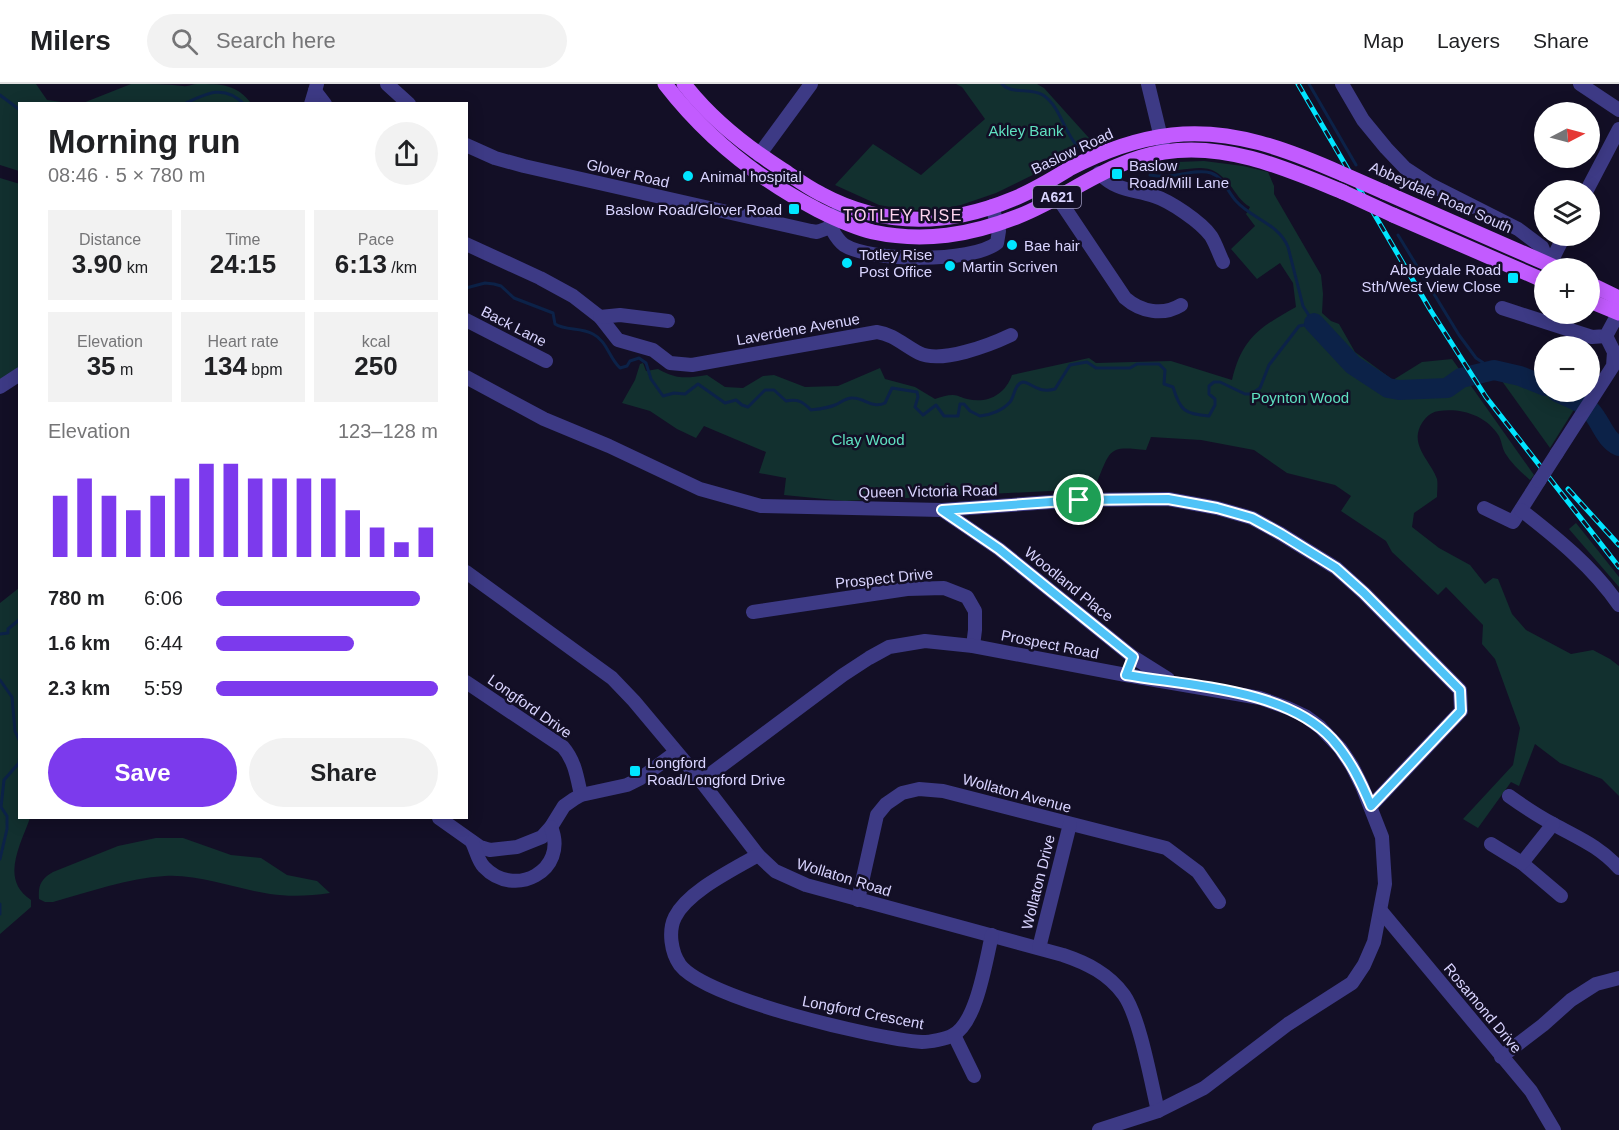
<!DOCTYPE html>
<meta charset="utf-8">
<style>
body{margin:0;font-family:Helvetica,sans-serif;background:#f2f2f2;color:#202124;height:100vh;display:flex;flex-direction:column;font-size:22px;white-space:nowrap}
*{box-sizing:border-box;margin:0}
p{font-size:20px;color:#757577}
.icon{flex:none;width:33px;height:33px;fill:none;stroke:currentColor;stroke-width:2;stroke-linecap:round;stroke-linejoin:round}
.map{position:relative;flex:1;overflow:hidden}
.panel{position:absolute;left:18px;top:18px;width:450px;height:717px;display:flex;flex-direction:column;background:#fff;border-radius:0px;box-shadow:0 3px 15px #0003}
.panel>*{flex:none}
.needle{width:39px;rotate:84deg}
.controls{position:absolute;left:1534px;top:18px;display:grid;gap:12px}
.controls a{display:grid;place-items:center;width:66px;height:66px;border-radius:50%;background:#fff;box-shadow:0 3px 15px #0003;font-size:30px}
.pin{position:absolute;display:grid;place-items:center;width:51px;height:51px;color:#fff;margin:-26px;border:3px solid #fff;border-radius:50%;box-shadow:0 2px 6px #0007}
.round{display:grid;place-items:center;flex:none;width:63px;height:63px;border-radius:32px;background:#f2f2f2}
.overview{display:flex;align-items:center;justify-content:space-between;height:102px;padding:0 30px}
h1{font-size:33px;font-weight:800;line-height:45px}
.figures{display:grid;grid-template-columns:repeat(3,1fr);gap:9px;height:102px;padding:6px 30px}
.figures div{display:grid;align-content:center;border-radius:0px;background:#f2f2f2;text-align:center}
.figures b{font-size:26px;font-weight:800}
.figures small{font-size:16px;font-weight:400}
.figures p{font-size:16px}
.chart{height:168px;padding:12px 30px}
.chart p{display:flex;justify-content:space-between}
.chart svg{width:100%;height:108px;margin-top:6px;stroke:#7c3aed;stroke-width:6}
.button{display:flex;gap:12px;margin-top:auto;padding:12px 30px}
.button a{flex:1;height:69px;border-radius:36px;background:#7c3aed;color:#fff;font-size:24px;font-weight:800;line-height:69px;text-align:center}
.button a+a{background:#f2f2f2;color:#202124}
ul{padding:0 30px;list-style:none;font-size:20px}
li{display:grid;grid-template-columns:96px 72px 1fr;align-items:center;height:45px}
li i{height:15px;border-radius:8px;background:#7c3aed}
header{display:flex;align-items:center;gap:36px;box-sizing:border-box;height:84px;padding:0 30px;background:#fff;border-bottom:2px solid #e0e0e0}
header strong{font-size:28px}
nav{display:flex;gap:33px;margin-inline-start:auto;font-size:21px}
.search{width:420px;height:54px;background:#f2f2f2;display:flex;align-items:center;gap:15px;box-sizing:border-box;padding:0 21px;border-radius:33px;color:#757577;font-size:22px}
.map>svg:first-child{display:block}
.green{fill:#12302f}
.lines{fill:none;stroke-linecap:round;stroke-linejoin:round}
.stream{stroke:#0c2248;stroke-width:3}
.river{stroke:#0c2248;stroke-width:20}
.minor{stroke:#3d3a85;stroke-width:14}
.major{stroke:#c25bff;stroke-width:15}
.rail-casing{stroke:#00e5ff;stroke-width:5}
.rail{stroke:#130f26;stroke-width:3;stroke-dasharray:9;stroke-linecap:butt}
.minor-bridge{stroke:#3d3a85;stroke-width:14}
.major-bridge{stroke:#c25bff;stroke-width:15}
.route-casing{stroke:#fff;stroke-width:12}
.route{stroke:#4fc3f7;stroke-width:8}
.poi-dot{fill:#00e5ff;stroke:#130f26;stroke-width:2}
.labels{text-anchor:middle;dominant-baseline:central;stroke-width:5;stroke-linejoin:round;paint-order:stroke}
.shield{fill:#130f26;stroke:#9e99be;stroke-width:1.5}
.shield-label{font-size:14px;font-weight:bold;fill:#d9d4ff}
.park-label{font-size:15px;fill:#5fe0c0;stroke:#130f26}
.street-label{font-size:15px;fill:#d9d4ff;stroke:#130f26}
.poi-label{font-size:15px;fill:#d9d4ff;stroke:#130f26;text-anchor:start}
.neighbourhood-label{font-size:16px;letter-spacing:1.5px;fill:#ffd6f0;stroke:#130f26}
</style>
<header>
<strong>Milers</strong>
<div class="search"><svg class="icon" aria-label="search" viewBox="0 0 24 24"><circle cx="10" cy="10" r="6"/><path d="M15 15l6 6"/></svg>Search here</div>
<nav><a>Map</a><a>Layers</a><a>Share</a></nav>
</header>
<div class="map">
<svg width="1619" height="1046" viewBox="0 0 1619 1046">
<rect width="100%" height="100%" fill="#130f26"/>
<g class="green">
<polygon points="0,0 36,0 47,16 69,19 20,20 19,87 0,81"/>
<path d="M131 0C149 0 166 0 183 2 188 3 193 0 197 0 222 0 236 0 251 19H83Z"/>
<polygon points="956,0 1037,0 1044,4 1089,54 1067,74 996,109 961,121 936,126 909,126 879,121 835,101 873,60 921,91 985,35 962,3"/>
<path d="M1204 77 1243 82 1268 88 1274 102V110L1321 191 1323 210 1322 229 1331 237 1339 240 1355 268 1393 296 1422 278 1452 275 1534 391 1530 396C1521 388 1512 380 1505 369 1502 364 1502 358 1499 352 1486 331 1461 324 1439 327 1428 328 1420 339 1418 349 1415 366 1432 380 1437 395 1438 400 1437 408 1437 413L1414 429 1412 443 1439 464 1470 481 1485 500 1493 494 1498 495 1512 530 1526 546 1571 570 1593 566 1610 575 1619 582V712L1602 695 1560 679 1535 660 1519 702 1511 698 1478 744 1463 735 1513 681 1520 644 1495 575 1482 560 1483 541 1446 503 1438 511 1392 468 1386 457 1341 427 1351 412 1335 401 1287 389 1254 366 1201 356 1151 353 1146 366C1109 362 1111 364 1097 398L1070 396V406L845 417 784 411 786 394 759 389 766 368 704 342 696 354 677 345 650 327 622 319 635 296 640 280 643 279 646 287 658 285C678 296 686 294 707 291L725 303 743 304 763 292 774 291 805 303 838 302 880 284 885 295 915 303 935 315C941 313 947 311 953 311 958 311 962 314 967 315 987 320 1005 311 1012 291L1089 274 1096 279 1171 277 1232 296C1242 254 1260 243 1296 223L1293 199 1280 179 1257 195 1231 165 1255 142 1246 130 1250 123C1240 117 1237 110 1230 101 1213 80 1203 83 1178 86L1177 78Z"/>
<polygon points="0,94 20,100 19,284 0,297"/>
<polygon points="1494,286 1520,292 1545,302 1545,308 1557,308 1580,318 1575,324 1550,364"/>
<polygon points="1576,439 1619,493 1619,503 1569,445"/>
<path d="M19 504 20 612 18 615 20 616V734H30C20 762 0 796 31 816V823L0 850V519Z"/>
<path d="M156 754H183L231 771 261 774 287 791 317 797 330 809C310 812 290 813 270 810 236 805 200 790 165 792 128 794 89 808 53 818H45L39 815C38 801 41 795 53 788L118 762Z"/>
</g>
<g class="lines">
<g class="stream">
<path d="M1002 0C1012 11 1030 3 1043 11 1061 23 1063 47 1078 63"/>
<polyline points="1309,0 1356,81"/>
<polyline points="0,11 20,26"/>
<path d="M184 20C207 9 224 0 244 20"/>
<path d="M1150 91C1156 92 1163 93 1169 92 1182 91 1198 85 1211 89 1223 93 1228 108 1236 117 1252 135 1278 139 1288 163L1303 222 1313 238"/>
<polyline points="1398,151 1459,251 1476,274 1494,286"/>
<path d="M466 204 485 199 494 200 501 202 514 214 553 229 555 240C566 247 580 243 593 250 607 257 609 274 620 284L627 282 630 277 639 274 646 279 651 295 663 312 674 309 685 310 698 300 725 319 736 316 742 321 748 323 765 306H774L786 317C798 315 802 317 811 326 819 325 828 324 835 321 841 319 846 313 853 314 865 314 872 325 885 319L892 304 917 308 918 313 915 323 923 331 936 321 944 332H958L960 320H964L970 327 980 332C991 331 1003 326 1010 318 1015 312 1014 300 1023 298 1030 298 1038 310 1055 305L1070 281 1087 278 1096 284H1130L1137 280H1159L1165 286 1164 300 1173 303C1180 327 1185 330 1209 332L1215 321V315L1209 310V302L1214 298H1220L1245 310H1251L1260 304 1269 281 1299 242 1314 239"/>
<polyline points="0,550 8,549 8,545 20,535"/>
<polyline points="0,596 12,613 15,647 20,658"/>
<polyline points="0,775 7,745 7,732 1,723 4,696 19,679 20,669"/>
<polyline points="0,820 0,830"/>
</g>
<g class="river">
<polyline points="1314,239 1353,281 1388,304 1399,306 1447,304 1461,294 1494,286 1520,292 1545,302"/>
<path d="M1557 308C1568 313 1581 317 1590 326 1601 337 1604 355 1619 362"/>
</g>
<g class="minor">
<polyline points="387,0 409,20"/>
<polyline points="1148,0 1163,62"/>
<polyline points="1342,0 1363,36 1386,64 1405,84 1431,101 1518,145 1542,163 1549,181"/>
<polyline points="1580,0 1619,26"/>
<polyline points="315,7 325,20"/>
<polyline points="311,20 317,0"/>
<polyline points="466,61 495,74 524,82 811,147 817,148 828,144 840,125"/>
<polyline points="759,71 811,0"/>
<path d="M1099 89C1117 107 1131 105 1154 112 1170 117 1201 138 1211 152 1216 160 1219 170 1223 178"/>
<path d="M1048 99 1125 214C1141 228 1163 232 1181 221"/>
<polyline points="1587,106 1619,45"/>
<path d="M830 142C834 149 837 156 844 161 871 178 971 179 997 159L999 147 992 122"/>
<path d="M466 160 540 194 573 212 600 233 618 256 653 266 670 279 692 281 877 248C893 250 905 262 919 269 941 280 990 261 1011 251"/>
<polyline points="1548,184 1564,152"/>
<polyline points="1502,224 1592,253 1606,252 1619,228"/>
<polyline points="600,233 620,231 668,237"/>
<polyline points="466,236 546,277"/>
<polyline points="466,293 544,335 609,362 700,405 761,422 942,426 1079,416 1168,415 1217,424 1252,434 1281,450 1336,484 1364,509 1460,606 1461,627 1371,722"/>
<polyline points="0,303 20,290"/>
<polyline points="1557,369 1613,282 1614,268 1606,252"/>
<polyline points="1484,424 1513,438 1539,397"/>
<polyline points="942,426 999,465 1133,573 1168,595"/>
<path d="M1521 426C1557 454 1593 483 1619 521"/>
<path d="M466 488 612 594 634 617 701 697 758 771 775 787 806 801 1063 871C1087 879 1109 890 1124 911 1140 934 1151 998 1158 1027"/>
<polyline points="753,528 907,505 944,504 967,513 975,527 975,546 973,562"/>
<path d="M466 598 563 663C575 677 577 693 581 711"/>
<polyline points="701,697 843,591 869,574 889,563 925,557 973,562 1126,591 1260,614 1288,624 1305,632 1320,643 1340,664 1352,682 1362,702 1382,753 1385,800 1374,858 1364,881 1352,899 1288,940 1204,1004 1158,1027 1099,1046"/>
<path d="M1509 712C1523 722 1538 732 1553 740 1578 754 1599 762 1619 784"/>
<polyline points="439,734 480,763 490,766 517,763 542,753 551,743 564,722 574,715 581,711 627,701 641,694 676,668"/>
<path d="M472 758C476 766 478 777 484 783 514 815 569 787 551 743"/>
<polyline points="1491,760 1522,779 1561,812"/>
<path d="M758 771C733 786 688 807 675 833 668 847 671 868 680 881 706 915 876 955 922 958 930 958 946 955 953 951 977 939 986 875 992 851"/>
<polyline points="1522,779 1553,740"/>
<polyline points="858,816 877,731 886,720 902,709 919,705 943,707 1166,764 1198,788 1219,818"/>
<polyline points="1381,827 1531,1007 1554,1046"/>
<polyline points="1039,864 1070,740"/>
<polyline points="954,951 974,992"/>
<polyline points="1501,973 1543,941 1571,916 1596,900 1619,894"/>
</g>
<g class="major">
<path d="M665 0C706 53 758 95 818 126 836 135 853 143 873 148 924 159 971 151 1019 132 1069 112 1110 76 1164 68 1227 58 1287 85 1343 108"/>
<path d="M684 0C711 35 745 62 783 86 795 94 807 103 821 110 884 144 948 142 1013 115 1033 107 1051 96 1069 85 1101 68 1137 55 1172 51 1232 44 1289 66 1343 90"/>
<polyline points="1384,108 1557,184"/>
<polyline points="1393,131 1545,197"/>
<polyline points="1590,200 1619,214"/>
<polyline points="1590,217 1619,229"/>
</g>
<g class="rail-casing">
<g id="rail">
<polyline points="1298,0 1431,227 1486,313 1619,483"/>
<polyline points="1568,405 1619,461"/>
</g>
</g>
<use href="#rail" class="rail"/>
<polyline class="minor-bridge" points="1539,397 1557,369"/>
<g class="major-bridge">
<polyline points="1343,90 1384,108"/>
<polyline points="1343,108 1393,131"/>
</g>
</g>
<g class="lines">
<g class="route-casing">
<path id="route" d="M1168 415 1217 424 1252 434 1281 450 1336 484 1364 509 1460 606 1461 627 1371 722C1361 698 1350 675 1332 655 1286 605 1191 602 1126 591L1133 573 999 465 942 426 1079 416Z"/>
</g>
<use href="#route" class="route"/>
</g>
<g class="poi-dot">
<rect x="1111" y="84" width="12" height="12" rx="3"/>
<circle cx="688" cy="92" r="6"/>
<rect x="788" y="119" width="12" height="12" rx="3"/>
<circle cx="1012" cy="161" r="6"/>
<circle cx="847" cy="179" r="6"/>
<circle cx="950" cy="182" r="6"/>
<rect x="1507" y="188" width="12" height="12" rx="3"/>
<rect x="629" y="681" width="12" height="12" rx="3"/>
</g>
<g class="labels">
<rect class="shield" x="1033" y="102" width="48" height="22" rx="4.5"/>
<g class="shield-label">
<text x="1057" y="113">A621</text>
</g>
<g class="park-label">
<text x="1026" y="46">Akley Bank</text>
<text x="1300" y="313">Poynton Wood</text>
<text x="868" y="355">Clay Wood</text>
</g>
<g class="street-label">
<text transform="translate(1072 67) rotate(-25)">Baslow Road</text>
<text transform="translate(628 89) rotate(13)">Glover Road</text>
<text transform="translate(1441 113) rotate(24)">Abbeydale Road South</text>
<text transform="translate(514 242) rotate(27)">Back Lane</text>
<text transform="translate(798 245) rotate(-10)">Laverdene Avenue</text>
<text transform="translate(928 407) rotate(-1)">Queen Victoria Road</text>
<text transform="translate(884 494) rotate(-6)">Prospect Drive</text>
<text transform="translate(1069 500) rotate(39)">Woodland Place</text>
<text transform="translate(1050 560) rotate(11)">Prospect Road</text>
<text transform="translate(530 622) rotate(35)">Longford Drive</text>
<text transform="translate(1017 709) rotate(15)">Wollaton Avenue</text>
<text transform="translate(844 793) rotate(17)">Wollaton Road</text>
<text transform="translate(1038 798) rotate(-76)">Wollaton Drive</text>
<text transform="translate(1483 924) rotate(50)">Rosamond Drive</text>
<text transform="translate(863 928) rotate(11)">Longford Crescent</text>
</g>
<g class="poi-label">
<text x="1129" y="81">Baslow<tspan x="1129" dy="17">Road/Mill Lane</tspan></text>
<text x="700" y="92">Animal hospital</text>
<text x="782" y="125" text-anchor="end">Baslow Road/Glover Road</text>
<text x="1024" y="161">Bae hair</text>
<text x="859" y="170">Totley Rise<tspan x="859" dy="17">Post Office</tspan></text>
<text x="962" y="182">Martin Scriven</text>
<text x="1501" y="185" text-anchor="end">Abbeydale Road<tspan x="1501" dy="17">Sth/West View Close</tspan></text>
<text x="647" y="678">Longford<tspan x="647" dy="17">Road/Longford Drive</tspan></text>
</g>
<g class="neighbourhood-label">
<text x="903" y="131">TOTLEY RISE</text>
</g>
</g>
</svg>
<div class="controls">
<a><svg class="needle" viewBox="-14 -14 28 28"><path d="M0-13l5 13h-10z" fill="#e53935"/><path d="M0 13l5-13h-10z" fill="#757577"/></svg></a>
<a><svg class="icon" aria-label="layers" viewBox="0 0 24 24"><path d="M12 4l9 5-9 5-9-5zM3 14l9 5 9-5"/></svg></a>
<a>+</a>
<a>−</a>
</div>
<div class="pin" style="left:1079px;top:416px;background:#1e9e55"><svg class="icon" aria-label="arrive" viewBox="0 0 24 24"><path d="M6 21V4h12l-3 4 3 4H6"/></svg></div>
<section class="panel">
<div class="overview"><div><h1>Morning run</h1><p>08:46 · 5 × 780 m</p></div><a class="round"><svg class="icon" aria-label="share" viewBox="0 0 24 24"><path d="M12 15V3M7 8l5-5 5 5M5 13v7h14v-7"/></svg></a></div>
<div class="figures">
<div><p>Distance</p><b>3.90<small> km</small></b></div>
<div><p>Time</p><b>24:15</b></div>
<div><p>Pace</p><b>6:13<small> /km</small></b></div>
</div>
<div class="figures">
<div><p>Elevation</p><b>35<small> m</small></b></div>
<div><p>Heart rate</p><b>134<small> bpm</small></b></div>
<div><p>kcal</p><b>250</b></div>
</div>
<div class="chart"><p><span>Elevation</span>123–128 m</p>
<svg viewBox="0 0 160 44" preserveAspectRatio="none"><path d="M5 44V19M15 44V12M25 44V19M35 44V25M45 44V19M55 44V12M65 44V6M75 44V6M85 44V12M95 44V12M105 44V12M115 44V12M125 44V25M135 44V32M145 44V38M155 44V32"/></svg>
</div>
<ul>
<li><b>780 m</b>6:06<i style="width:92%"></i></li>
<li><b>1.6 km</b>6:44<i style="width:62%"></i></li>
<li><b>2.3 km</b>5:59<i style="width:100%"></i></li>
</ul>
<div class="button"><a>Save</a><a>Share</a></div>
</section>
</div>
